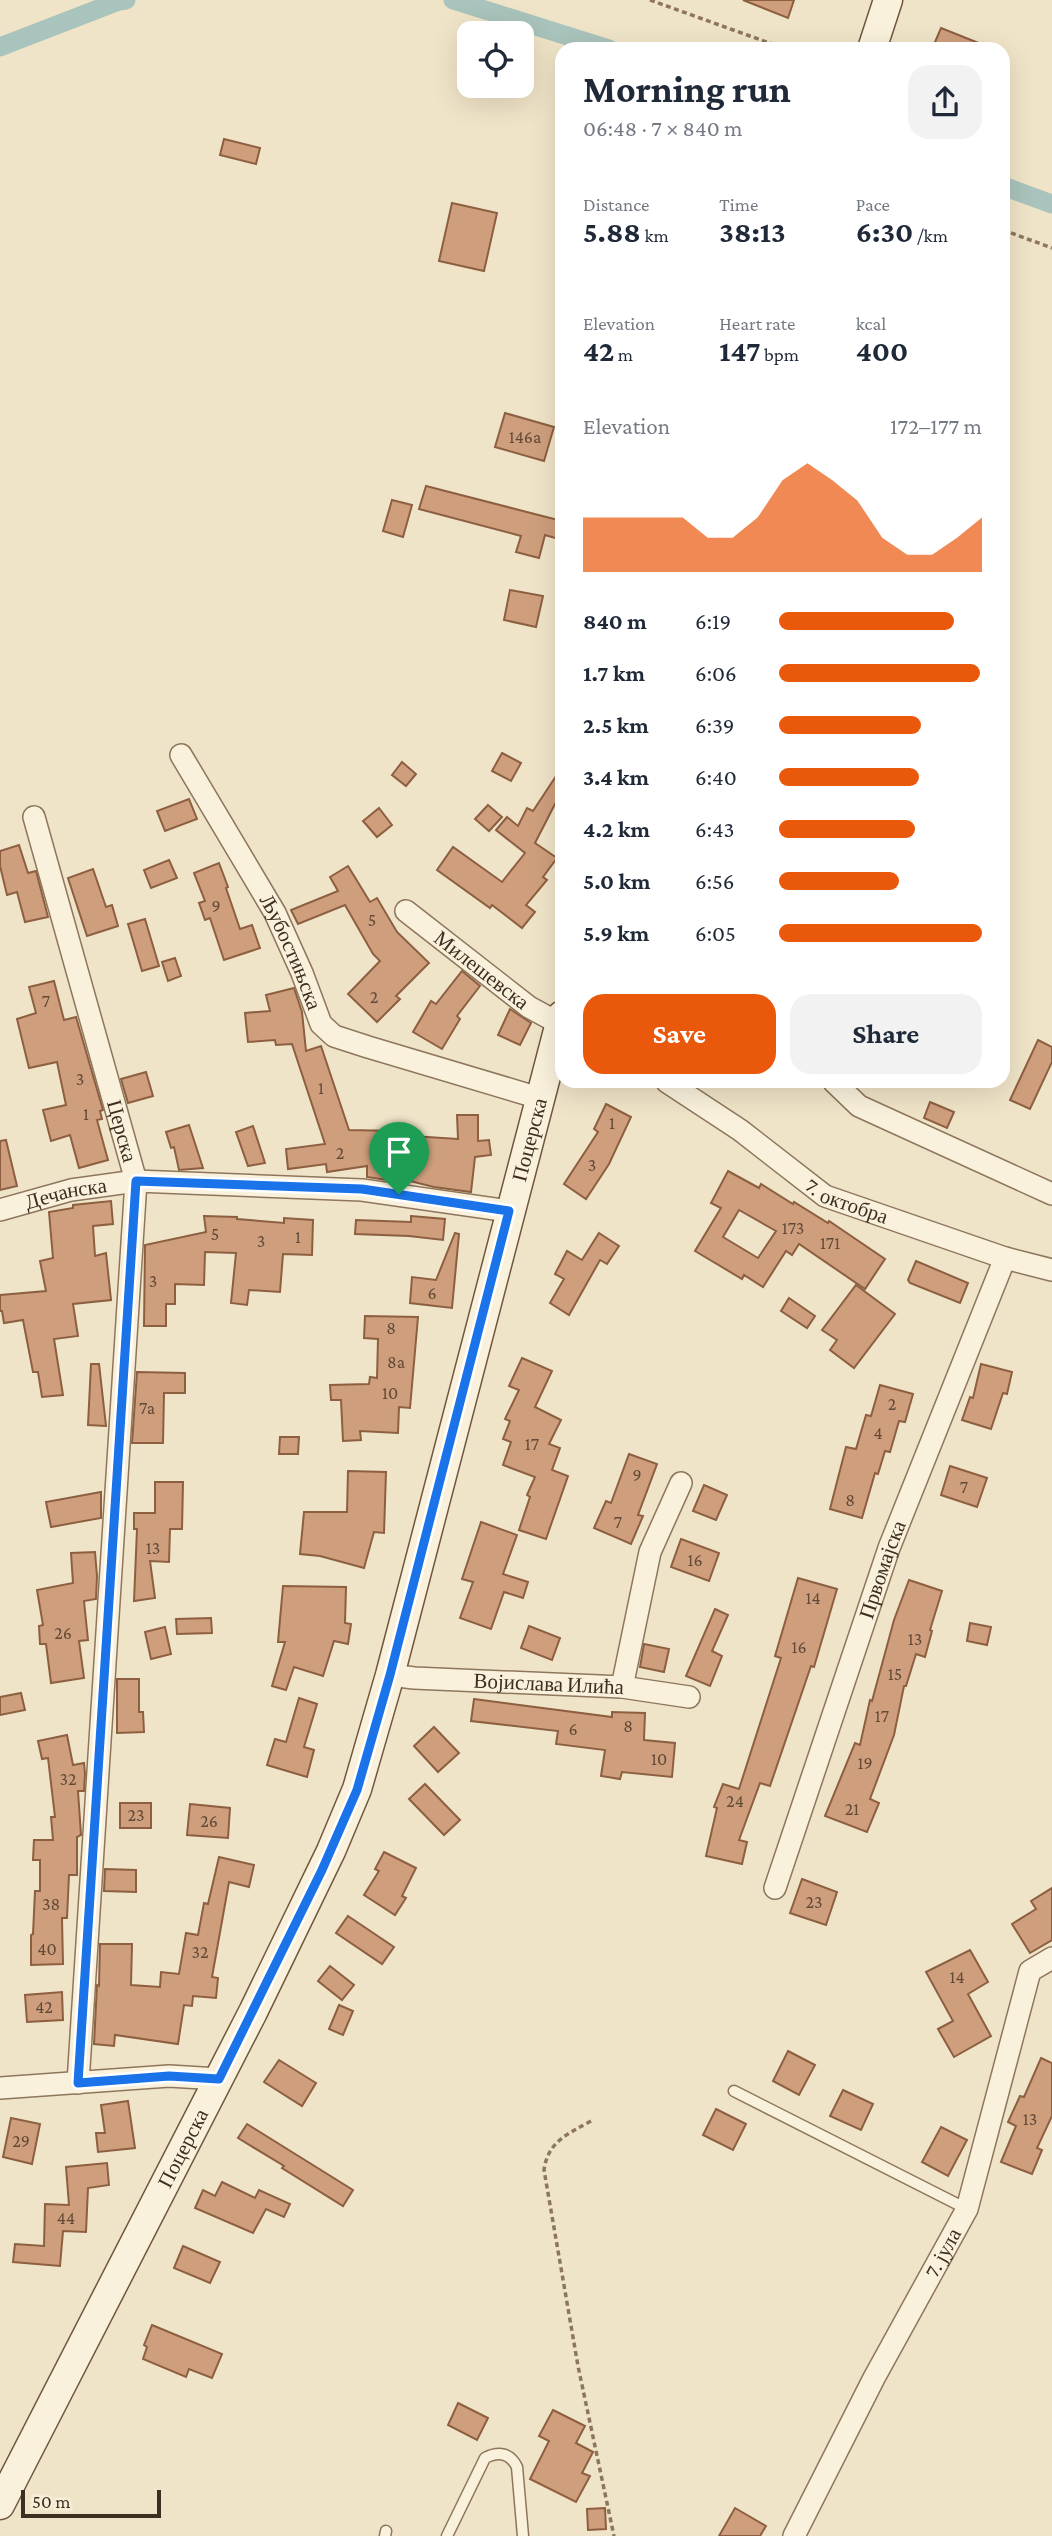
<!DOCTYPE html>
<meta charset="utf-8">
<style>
body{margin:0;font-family:"Crimson Pro",serif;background:#f2f2f3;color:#1f2937;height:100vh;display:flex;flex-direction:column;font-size:26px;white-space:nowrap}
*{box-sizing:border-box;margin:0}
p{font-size:23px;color:#747a83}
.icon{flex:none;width:38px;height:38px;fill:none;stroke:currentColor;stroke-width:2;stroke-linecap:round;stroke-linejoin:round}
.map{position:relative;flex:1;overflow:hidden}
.sheet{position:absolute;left:555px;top:42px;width:455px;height:1046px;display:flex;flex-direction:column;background:#fff;border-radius:21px;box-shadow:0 7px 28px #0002}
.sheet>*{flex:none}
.buttons{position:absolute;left:457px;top:21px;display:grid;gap:14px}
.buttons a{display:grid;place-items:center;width:77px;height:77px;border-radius:14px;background:#fff;box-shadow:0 7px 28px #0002;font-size:35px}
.scale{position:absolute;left:21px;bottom:18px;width:140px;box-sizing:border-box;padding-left:7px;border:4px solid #3d2e20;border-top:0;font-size:19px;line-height:24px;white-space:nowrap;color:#3d2e20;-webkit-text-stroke:5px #f7eed8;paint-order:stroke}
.pin{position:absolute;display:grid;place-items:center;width:60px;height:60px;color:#fff;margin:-72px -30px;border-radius:50% 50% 50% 0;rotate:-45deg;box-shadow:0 0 7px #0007}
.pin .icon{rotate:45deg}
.round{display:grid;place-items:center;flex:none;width:74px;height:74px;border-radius:21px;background:#f2f2f3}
.overview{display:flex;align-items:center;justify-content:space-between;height:119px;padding:0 28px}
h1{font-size:38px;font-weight:700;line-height:52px}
.figures{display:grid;grid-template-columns:repeat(3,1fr);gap:10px;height:119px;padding:7px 28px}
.figures div{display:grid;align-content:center}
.figures b{font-size:30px;font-weight:700}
.figures small{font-size:19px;font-weight:400}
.figures p{font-size:19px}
.chart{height:196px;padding:14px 28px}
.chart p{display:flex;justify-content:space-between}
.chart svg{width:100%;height:126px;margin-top:7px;fill:#ea580c;opacity:.7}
.button{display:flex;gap:14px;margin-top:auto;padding:14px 28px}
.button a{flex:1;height:80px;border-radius:21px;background:#ea580c;color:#fff;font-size:28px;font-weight:700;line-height:80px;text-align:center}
.button a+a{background:#f2f2f3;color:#1f2937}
ul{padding:0 28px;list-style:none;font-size:23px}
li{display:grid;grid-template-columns:112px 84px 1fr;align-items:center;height:52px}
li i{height:18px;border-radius:9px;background:#ea580c}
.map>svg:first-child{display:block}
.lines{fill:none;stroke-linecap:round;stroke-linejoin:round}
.canal{stroke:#a9c4bc;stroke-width:19}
.building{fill:#cf9f7d;stroke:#8d5f41;stroke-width:2;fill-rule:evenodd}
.service-casing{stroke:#8d765c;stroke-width:13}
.minor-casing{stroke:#8d765c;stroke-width:24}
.secondary-casing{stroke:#6f573f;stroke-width:31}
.path{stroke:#8d765c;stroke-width:3.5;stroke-dasharray:5 3.5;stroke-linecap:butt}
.service{stroke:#faf1dc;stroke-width:10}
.minor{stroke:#faf1dc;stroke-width:21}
.secondary{stroke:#faf1dc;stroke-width:28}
.route-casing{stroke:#fff;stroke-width:14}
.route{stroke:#1a73e8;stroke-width:9}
.labels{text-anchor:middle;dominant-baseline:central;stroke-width:7;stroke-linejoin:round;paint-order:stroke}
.number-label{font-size:18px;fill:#624a37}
.street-label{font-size:21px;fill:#3d2e20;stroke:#f7eed8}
</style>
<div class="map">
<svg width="1052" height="2536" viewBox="0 0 1052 2536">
<rect width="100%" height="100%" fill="#f0e4c8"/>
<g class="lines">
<g class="canal">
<polyline points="453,0 609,49"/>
<polyline points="0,47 119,1 126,0"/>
<polyline points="1003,186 1052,204"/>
</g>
</g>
<g class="building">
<polygon points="743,0 794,0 788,18"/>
<polygon points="941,28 991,48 991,49 932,49"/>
<polygon points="224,139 260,148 256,164 220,155"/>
<polygon points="452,203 497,213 484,271 439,261"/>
<polygon points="505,413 554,427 544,461 495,447"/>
<polygon points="426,486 562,521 562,540 545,535 539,558 516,552 521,536 419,509"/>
<polygon points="392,500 412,505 403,537 383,531"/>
<polygon points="510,590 543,596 536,627 504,620"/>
<polygon points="502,753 521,763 511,781 492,771"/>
<polygon points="402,762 416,774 406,786 392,775"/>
<polygon points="562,767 562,809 555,804 535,843 557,858 543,877 547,880 526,905 535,912 522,928 492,905 490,908 437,870 453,847 502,882 525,853 496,830 507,817 518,826 527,808 533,811"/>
<polygon points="189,799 197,819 165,831 157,811"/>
<polygon points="488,805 502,817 489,831 475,819"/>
<polygon points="379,808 392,825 377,837 363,821"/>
<polygon points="19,845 28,873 36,871 48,917 25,922 17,892 7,895 0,866 0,851"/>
<polygon points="169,860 177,878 151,888 144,870"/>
<polygon points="219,863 228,887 226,888 240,929 252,925 260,948 224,960 210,918 205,920 199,903 205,901 194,873"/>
<polygon points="348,866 370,902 377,898 397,932 429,963 396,996 400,999 377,1022 348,994 380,961 373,954 345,905 298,924 291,910 338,891 330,877"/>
<polygon points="93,869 106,907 112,905 118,926 87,936 68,878"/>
<polygon points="145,919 159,966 142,971 128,924"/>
<polygon points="175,958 181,976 168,981 162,962"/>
<polygon points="462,971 480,986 457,1016 460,1019 442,1049 413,1032 431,1001 436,1004"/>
<polygon points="54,981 64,1020 76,1017 103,1110 100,1111 102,1119 97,1120 108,1160 79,1168 70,1135 51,1141 43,1110 66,1105 57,1062 29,1068 17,1019 36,1013 29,987"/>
<polygon points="294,988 302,1012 306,1051 321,1046 349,1130 396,1131 396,1135 458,1139 457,1115 478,1115 478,1141 489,1140 491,1155 475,1157 471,1192 434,1187 394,1177 394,1181 367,1177 367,1166 327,1172 326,1164 288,1169 286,1149 325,1144 292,1044 276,1045 275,1040 248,1042 245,1013 270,1011 266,995"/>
<polygon points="510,1009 531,1023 520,1045 498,1035"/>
<polygon points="1038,1040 1052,1047 1052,1062 1030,1109 1010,1100"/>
<polygon points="146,1072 153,1096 128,1103 121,1079"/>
<polygon points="930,1102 954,1112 947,1128 924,1118"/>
<polygon points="606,1104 631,1117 609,1164 586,1199 564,1184 598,1132 594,1129"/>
<polygon points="189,1125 203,1168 179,1170 174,1147 171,1148 166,1132"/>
<polygon points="253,1126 265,1163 248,1166 236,1132"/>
<polygon points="6,1140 17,1186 0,1190 0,1141"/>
<path d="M728 1171 759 1188 761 1184 793 1204 794 1202 828 1223 829 1221 885 1259 865 1289 799 1244 792 1255 786 1251 763 1287 744 1275 742 1279 695 1251 721 1208 711 1203ZM739 1210 776 1231 758 1258 723 1237Z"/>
<polygon points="111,1201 113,1224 93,1226 95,1256 106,1253 111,1300 73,1304 78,1336 54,1339 63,1395 42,1397 38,1372 33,1372 23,1320 4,1323 2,1311 0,1311 0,1295 46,1291 40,1261 53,1258 49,1212 73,1208 73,1205"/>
<polygon points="204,1216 237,1217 237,1219 284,1223 284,1218 313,1220 312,1255 283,1254 280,1292 249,1290 247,1305 231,1303 236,1253 205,1252 204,1285 175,1284 175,1304 166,1304 166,1326 144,1326 145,1245 206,1232"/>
<polygon points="411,1216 445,1219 443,1240 409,1236 355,1234 356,1220 411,1222"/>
<polygon points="455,1233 459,1234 452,1308 410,1303 412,1277 436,1280"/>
<polygon points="599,1233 619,1246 607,1264 600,1260 569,1315 550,1303 564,1279 555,1274 567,1251 582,1260"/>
<polygon points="916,1261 968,1283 960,1303 910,1283 908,1280"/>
<polygon points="856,1285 895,1314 854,1368 830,1350 837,1340 822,1330"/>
<polygon points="789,1298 815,1316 807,1328 781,1311"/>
<polygon points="365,1316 418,1317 410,1408 399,1407 398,1433 360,1431 361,1440 343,1441 341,1400 331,1400 330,1385 369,1384 370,1377 377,1378 378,1339 364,1338"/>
<polygon points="522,1358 552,1371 535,1407 561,1420 549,1444 560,1448 552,1470 568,1476 546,1539 519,1530 530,1497 527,1495 535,1477 503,1465 511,1442 503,1439 510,1421 505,1419 519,1390 509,1386"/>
<polygon points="91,1364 99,1364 106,1426 88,1425"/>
<polygon points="981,1364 1012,1372 1007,1394 1003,1393 991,1429 962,1420 970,1397 973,1398"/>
<polygon points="137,1372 185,1373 185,1393 164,1393 163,1443 132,1443"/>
<polygon points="880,1385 913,1394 905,1422 899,1421 890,1452 885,1451 878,1474 875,1473 862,1518 830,1509 846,1447 856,1449 866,1415 871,1416"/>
<polygon points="280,1437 299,1437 298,1454 279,1454"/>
<polygon points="629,1454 657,1464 638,1515 643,1516 631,1544 594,1528 606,1501 611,1503"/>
<polygon points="950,1466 987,1478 977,1507 941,1495"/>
<polygon points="348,1471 386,1472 384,1533 374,1532 364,1568 320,1556 300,1554 304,1512 347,1512"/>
<polygon points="155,1482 183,1482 182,1529 170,1529 169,1562 150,1561 155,1598 134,1601 137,1529 134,1529 134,1513 155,1513"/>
<polygon points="704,1485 727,1495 716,1520 693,1511"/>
<polygon points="101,1492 101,1518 51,1527 46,1502"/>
<polygon points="481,1522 517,1535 503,1574 528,1582 523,1598 504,1592 491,1629 460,1618 473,1582 462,1579"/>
<polygon points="681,1539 719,1553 709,1581 671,1567"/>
<polygon points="95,1552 97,1576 96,1599 84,1601 88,1640 79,1641 84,1678 51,1683 46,1644 40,1644 39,1626 43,1625 37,1590 73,1583 71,1553"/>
<polygon points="798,1578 837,1589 814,1667 811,1666 770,1786 760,1783 739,1840 747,1842 742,1864 706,1856 717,1808 714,1807 723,1784 739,1789 781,1658 775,1656"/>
<polygon points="909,1580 942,1591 930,1630 932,1631 925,1657 916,1654 906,1686 904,1686 894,1735 870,1799 879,1803 867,1832 825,1816 855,1743 860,1745 870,1700 872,1701 894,1620"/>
<polygon points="283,1586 346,1587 345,1623 351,1624 348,1644 334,1641 323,1676 294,1667 286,1690 272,1686 285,1642 278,1642"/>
<polygon points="715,1609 728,1615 712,1651 722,1656 710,1686 686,1676"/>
<polygon points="211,1618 212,1633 177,1634 176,1619"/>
<polygon points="970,1623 991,1627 987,1645 967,1641"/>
<polygon points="529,1626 560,1638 552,1660 521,1648"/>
<polygon points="165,1627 171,1654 151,1659 145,1632"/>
<polygon points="644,1644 669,1649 664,1672 640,1667"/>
<polygon points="117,1679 139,1679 139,1712 143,1712 144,1732 117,1733"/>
<polygon points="21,1693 25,1710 0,1715 0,1697"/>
<polygon points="299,1698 317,1704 304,1747 314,1750 307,1777 267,1765 275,1739 286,1742"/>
<polygon points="474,1699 612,1717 612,1712 645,1713 644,1740 675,1743 672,1777 622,1772 620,1779 601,1776 605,1750 556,1744 558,1731 471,1721"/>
<polygon points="434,1727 459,1753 438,1772 414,1746"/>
<polygon points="67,1735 73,1765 84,1763 85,1774 84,1791 78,1791 81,1835 77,1837 77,1875 69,1875 67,1918 62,1918 63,1964 31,1965 31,1935 33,1934 35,1891 40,1891 40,1860 33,1860 34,1840 53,1840 51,1817 55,1817 48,1758 42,1759 38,1741"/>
<polygon points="425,1784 460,1820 444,1835 409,1799"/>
<rect x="120" y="1803" width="31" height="25"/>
<polygon points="190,1804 230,1808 228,1838 187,1835"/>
<polygon points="384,1852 416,1868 402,1896 406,1898 395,1915 364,1895 379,1871 375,1869"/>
<polygon points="219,1857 254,1865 249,1887 229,1882 212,1977 218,1978 216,1998 193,1996 192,2006 184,2005 178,2044 115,2035 114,2046 94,2044 97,1985 99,1986 100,1944 132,1944 131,1985 160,1987 161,1972 179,1974 186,1933 198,1935 204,1903 208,1904"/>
<polygon points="105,1869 136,1870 136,1892 104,1891"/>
<polygon points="802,1879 837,1892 826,1925 790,1913"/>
<polygon points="1052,1888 1052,1940 1030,1953 1012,1924 1036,1909 1031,1901"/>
<polygon points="348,1916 394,1947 382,1964 336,1933"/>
<polygon points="970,1950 988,1982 968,1994 991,2036 954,2057 938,2029 953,2021 926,1972"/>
<polygon points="330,1966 354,1985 342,2000 318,1981"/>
<polygon points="62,1992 63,2020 27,2022 25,1995"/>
<polygon points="339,2005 353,2011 343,2035 329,2029"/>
<polygon points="788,2051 815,2065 799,2095 773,2081"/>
<polygon points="1041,2058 1052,2063 1052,2116 1037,2148 1042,2150 1032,2174 1001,2162 1016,2126 1008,2122 1020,2096 1024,2097"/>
<polygon points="279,2060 316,2083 302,2106 264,2082"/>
<polygon points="843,2090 873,2104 861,2130 830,2116"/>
<polygon points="128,2101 135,2148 98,2152 96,2133 105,2133 101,2105"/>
<polygon points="716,2109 746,2124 733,2150 703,2135"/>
<polygon points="11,2118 40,2124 32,2164 3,2157"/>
<polygon points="247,2124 353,2190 343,2206 282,2168 284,2166 238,2138"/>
<polygon points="941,2127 967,2140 948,2176 922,2162"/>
<polygon points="107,2163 109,2185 88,2188 86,2232 63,2231 60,2266 13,2262 15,2244 44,2246 45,2204 69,2205 66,2167"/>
<polygon points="222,2182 255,2198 259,2190 290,2204 284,2217 266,2209 253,2233 195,2208 203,2190 215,2196"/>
<polygon points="183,2246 220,2262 210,2283 174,2268"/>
<polygon points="152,2325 222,2354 212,2378 189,2369 186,2377 143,2359 147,2347 144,2345"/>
<polygon points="458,2403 488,2418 477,2440 448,2425"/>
<polygon points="553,2410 585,2426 576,2443 593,2452 582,2473 590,2476 576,2502 530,2479 549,2441 539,2436"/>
<polygon points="605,2508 606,2529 588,2530 587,2509"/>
<polygon points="735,2508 766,2526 760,2536 719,2536"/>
</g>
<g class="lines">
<g class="service-casing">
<g id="service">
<polyline points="734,2091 967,2209"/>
<polyline points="385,2536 386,2531"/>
<path d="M447 2536 485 2458C499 2451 510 2453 517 2467L523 2536"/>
</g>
</g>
<g class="minor-casing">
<g id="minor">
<path id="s1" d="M181 755 275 913 302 973 321 1024 334 1036 368 1047 539 1098"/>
<path id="s2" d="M34 817 136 1181 78 2083"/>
<path id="s3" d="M406 911 529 1007 562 1025"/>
<path id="s4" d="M667 1082 740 1130 825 1196 1005 1258 1052 1270"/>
<polyline points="834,1082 859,1106 1052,1194"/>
<path id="s5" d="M0 1210 71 1190 136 1181 362 1190 509 1211"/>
<path id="s6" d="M390 1675 414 1678 622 1687 689 1697"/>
<polyline points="622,1687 650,1552 681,1483"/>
<path id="s7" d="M775 1888 889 1548 1005 1258"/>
<polyline points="0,2088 169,2076 219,2079"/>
<path id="s8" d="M794 2536 874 2378 967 2209 1030 1971 1052 1958"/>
</g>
</g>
<g class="secondary-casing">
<g id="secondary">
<polyline points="872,49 888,0"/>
<path id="s9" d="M0 2505 253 2012 331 1851 357 1789 390 1675 562 1015"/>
</g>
</g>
<g class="path">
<polyline points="650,0 786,49"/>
<polyline points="1003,230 1052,248"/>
<path d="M591 2121C568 2134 548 2141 544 2170L578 2366 614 2536"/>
</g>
<use href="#service" class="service"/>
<use href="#minor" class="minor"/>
<use href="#secondary" class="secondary"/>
</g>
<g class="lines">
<g class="route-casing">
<polygon id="route" points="136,1181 362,1189 509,1211 390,1675 357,1790 322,1870 219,2079 169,2076 78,2083"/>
</g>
<use href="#route" class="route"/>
</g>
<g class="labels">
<g class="number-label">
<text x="525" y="437">146a</text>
<text x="216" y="906">9</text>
<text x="372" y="920">5</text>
<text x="374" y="997">2</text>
<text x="46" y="1001">7</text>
<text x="80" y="1079">3</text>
<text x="321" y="1088">1</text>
<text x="86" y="1114">1</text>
<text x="612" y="1123">1</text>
<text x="340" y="1153">2</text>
<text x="592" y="1165">3</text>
<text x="793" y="1228">173</text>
<text x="215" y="1234">5</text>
<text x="298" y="1237">1</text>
<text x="261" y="1241">3</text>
<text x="830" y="1243">171</text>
<text x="153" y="1281">3</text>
<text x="432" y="1293">6</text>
<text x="391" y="1328">8</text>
<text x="396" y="1362">8a</text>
<text x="390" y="1393">10</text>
<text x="892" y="1404">2</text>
<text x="147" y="1408">7a</text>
<text x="878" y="1433">4</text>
<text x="532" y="1444">17</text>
<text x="637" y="1475">9</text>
<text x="964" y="1487">7</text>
<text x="850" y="1500">8</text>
<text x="618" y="1522">7</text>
<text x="153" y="1548">13</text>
<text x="695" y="1560">16</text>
<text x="813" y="1598">14</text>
<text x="63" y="1633">26</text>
<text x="915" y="1639">13</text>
<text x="799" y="1647">16</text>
<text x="895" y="1674">15</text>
<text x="882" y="1716">17</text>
<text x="628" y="1726">8</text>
<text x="573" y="1729">6</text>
<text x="659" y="1759">10</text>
<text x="865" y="1763">19</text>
<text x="68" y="1779">32</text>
<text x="735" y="1801">24</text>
<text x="852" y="1809">21</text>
<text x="136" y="1815">23</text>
<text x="209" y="1821">26</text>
<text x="814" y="1902">23</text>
<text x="51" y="1904">38</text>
<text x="47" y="1949">40</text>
<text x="200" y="1952">32</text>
<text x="957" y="1977">14</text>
<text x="44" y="2007">42</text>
<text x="1030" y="2119">13</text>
<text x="21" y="2141">29</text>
<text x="66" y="2218">44</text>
</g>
<g class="street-label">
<text stroke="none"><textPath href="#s1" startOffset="226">Љубостињска</textPath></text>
<text stroke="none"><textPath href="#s3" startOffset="96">Милешевска</textPath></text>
<text stroke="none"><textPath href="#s2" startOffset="326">Церска</textPath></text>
<text stroke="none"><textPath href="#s9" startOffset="1472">Поцерска</textPath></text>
<text stroke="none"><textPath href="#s5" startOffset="68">Дечанска</textPath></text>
<text stroke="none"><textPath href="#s4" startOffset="217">7. октобра</textPath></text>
<text stroke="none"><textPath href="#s7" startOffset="336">Првомајска</textPath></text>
<text stroke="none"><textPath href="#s6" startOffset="159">Војислава Илића</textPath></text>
<text stroke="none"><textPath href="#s9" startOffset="401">Поцерска</textPath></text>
<text stroke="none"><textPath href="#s8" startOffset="320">7. јула</textPath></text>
</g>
</g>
</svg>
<div class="buttons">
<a><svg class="icon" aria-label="locate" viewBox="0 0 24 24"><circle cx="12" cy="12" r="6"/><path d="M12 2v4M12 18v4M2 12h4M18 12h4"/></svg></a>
</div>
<div class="scale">50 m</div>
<div class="pin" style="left:399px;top:1194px;background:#1e9e55"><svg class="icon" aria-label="arrive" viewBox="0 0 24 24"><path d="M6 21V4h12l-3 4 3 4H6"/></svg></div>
<section class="sheet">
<div class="overview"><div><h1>Morning run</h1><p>06:48 · 7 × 840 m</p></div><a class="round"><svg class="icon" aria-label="share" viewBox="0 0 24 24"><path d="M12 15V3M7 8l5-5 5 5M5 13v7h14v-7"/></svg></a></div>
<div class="figures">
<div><p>Distance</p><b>5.88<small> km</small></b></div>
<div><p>Time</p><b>38:13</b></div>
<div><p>Pace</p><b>6:30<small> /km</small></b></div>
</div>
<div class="figures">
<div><p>Elevation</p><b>42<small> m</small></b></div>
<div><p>Heart rate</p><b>147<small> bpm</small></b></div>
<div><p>kcal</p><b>400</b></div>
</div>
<div class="chart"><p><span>Elevation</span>172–177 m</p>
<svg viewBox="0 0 160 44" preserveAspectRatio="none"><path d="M0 44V25L10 25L20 25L30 25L40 25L50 32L60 32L70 25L80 12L90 6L100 12L110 19L120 32L130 38L140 38L150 32L160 25V44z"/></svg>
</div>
<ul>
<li><b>840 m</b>6:19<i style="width:86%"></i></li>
<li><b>1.7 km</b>6:06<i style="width:99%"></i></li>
<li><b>2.5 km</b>6:39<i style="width:70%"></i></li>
<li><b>3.4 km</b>6:40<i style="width:69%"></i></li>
<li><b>4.2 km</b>6:43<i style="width:67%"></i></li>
<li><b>5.0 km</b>6:56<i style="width:59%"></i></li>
<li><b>5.9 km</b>6:05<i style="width:100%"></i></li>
</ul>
<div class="button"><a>Save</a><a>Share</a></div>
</section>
</div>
